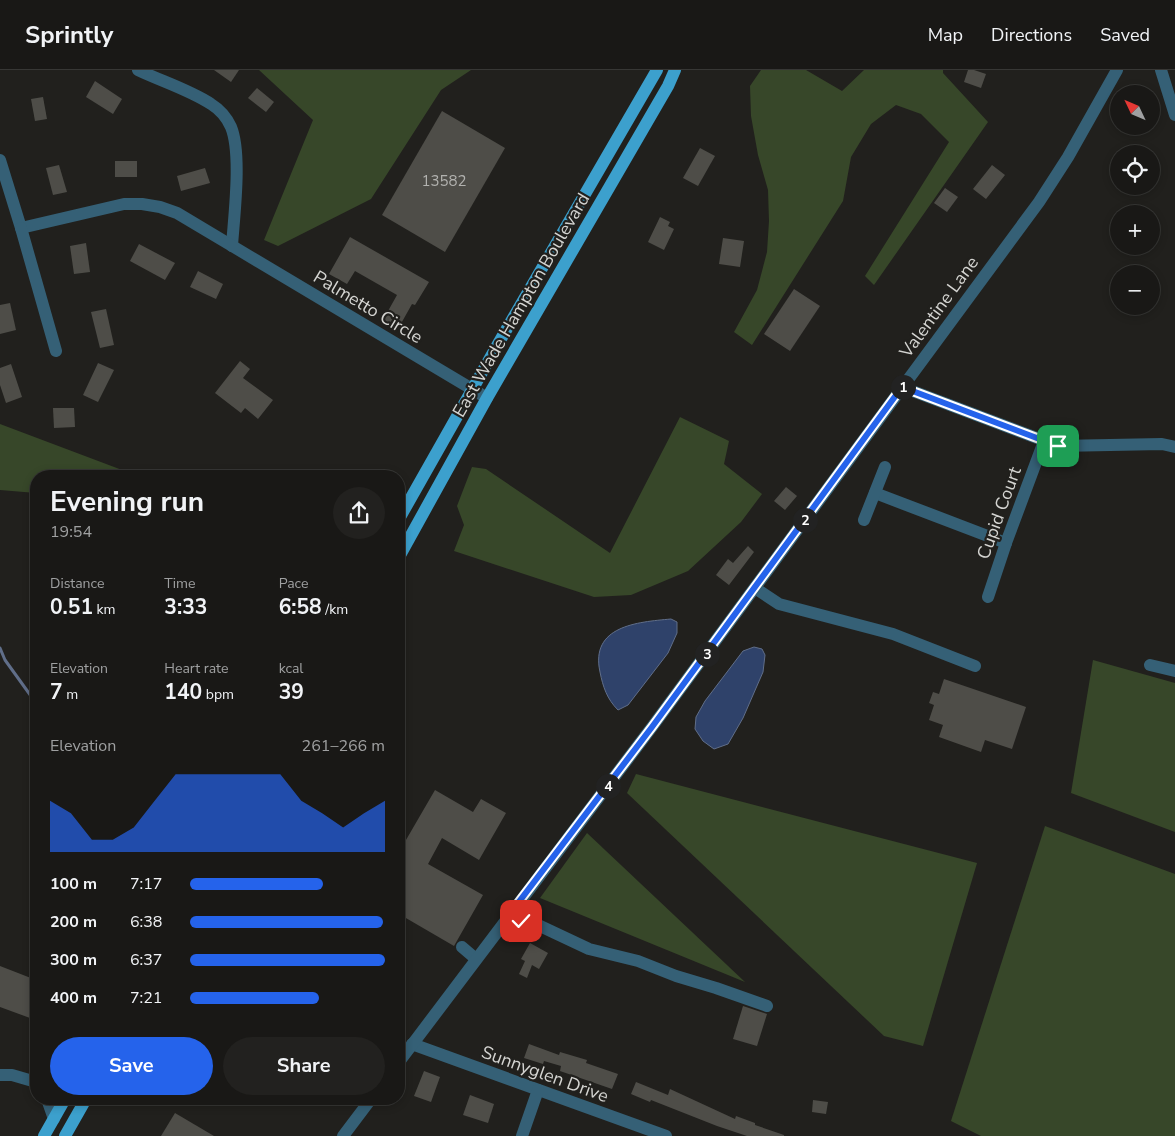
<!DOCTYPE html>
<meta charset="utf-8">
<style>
body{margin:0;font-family:"Nunito Sans",sans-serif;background:#22211f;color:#f1f3f6;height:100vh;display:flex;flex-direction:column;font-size:19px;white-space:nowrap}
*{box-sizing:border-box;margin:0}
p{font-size:16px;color:#9fa0a1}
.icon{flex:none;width:28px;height:28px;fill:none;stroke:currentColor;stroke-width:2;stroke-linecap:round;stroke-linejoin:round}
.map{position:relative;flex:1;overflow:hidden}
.side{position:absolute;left:30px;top:400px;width:375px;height:635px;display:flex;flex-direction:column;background:#191816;border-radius:20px;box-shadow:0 2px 8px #0003,0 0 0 1px #373735}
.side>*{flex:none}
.needle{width:32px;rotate:314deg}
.tools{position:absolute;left:1110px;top:15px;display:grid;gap:10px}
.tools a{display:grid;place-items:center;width:50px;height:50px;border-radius:50%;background:#191816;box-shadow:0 2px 8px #0003,0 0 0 1px #373735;font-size:25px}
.pin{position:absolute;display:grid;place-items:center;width:42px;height:42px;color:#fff;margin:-21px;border-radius:10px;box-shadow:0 2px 8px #0006}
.km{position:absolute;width:25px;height:25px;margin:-12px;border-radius:50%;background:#222;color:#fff;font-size:14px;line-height:25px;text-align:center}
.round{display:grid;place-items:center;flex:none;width:52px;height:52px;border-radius:26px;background:#22211f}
.head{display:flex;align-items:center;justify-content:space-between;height:85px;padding:0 20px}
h1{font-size:28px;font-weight:700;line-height:38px}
.stats{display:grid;grid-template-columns:repeat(3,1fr);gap:8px;height:85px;padding:5px 20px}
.stats div{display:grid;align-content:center}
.stats b{font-size:21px;font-weight:700}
.stats small{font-size:14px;font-weight:400}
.stats p{font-size:14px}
.chart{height:140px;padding:10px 20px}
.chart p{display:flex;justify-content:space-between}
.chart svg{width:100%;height:90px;margin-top:5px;fill:#2563eb;opacity:.7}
.cta{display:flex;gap:10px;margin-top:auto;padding:10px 20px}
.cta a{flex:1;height:58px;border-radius:30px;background:#2563eb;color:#fff;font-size:20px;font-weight:700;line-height:58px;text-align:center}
.cta a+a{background:#22211f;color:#f1f3f6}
ul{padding:0 20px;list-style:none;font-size:16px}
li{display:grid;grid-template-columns:80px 60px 1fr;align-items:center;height:38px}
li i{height:12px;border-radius:6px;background:#2563eb}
header{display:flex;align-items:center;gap:30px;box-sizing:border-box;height:70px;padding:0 25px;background:#191816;border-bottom:1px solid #373735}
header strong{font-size:24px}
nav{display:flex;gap:28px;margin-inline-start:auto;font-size:18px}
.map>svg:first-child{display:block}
.green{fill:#374729}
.water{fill:#2f426a;stroke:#606e89}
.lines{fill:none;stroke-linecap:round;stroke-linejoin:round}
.stream{stroke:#606e89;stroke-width:3}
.building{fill:#4e4d48}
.minor{stroke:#356076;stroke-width:12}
.major{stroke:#3ca0cd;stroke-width:12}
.route-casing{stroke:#fff;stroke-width:10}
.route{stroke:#2563eb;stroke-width:6}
.labels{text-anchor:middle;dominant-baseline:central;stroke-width:4.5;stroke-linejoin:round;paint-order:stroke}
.number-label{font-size:15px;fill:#b2b2af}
.street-label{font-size:18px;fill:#d4d4d1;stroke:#21201d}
</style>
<header>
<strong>Sprintly</strong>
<nav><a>Map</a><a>Directions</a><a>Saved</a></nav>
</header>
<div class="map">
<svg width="1175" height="1066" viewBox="0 0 1175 1066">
<rect width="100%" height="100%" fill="#21201d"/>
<g class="green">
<polygon points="259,0 471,0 441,20 371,129 278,176 264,170 313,50"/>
<polygon points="761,0 806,0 842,21 864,0 943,0 943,3 988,52 874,215 865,206 949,72 921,44 896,35 871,54 851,87 843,131 752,275 734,262 757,220 767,182 769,151 768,120 758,85 751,46 750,16"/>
<polygon points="680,347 729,371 724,394 762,424 741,452 688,501 631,525 594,527 454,481 464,455 457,436 472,397 486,399 610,483"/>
<polygon points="0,354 138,406 36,406 36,423 0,420"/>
<polygon points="1093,590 1175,613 1175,762 1071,723"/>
<polygon points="636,704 977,793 923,976 884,966 627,723"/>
<polygon points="1045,756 1175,804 1175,1066 981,1066 951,1051"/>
<polygon points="587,763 745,912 540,828"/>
</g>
<g class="water">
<path d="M671 549 677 552V563L668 583 628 635 618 640C607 629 603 617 600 602 590 556 637 552 671 549Z"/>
<polygon points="754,577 762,579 765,585 763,602 743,648 728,674 714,679 703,671 695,659 696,647 705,631 743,581"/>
</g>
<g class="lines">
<polyline class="stream" points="0,578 5,590 36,633"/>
</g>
<g class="building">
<polygon points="214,0 239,0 231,12"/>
<polygon points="968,0 974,0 986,4 981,18 964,12"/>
<polygon points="95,11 122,29 113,44 86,27"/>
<polygon points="257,18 274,32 266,42 248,28"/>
<polygon points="43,27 47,49 35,51 31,29"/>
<polygon points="442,41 505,78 445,182 382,145"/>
<polygon points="700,78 715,86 698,116 683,108"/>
<rect x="115" y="91" width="22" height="16"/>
<polygon points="59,95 67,122 53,125 46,98"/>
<polygon points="992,95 1005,105 986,129 973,119"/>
<polygon points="205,98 210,113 181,121 177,106"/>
<polygon points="945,118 958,127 947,142 934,133"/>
<polygon points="660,147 670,152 668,156 674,159 664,180 648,172"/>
<polygon points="350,167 429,212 415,235 412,234 398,259 383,250 397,225 355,201 347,214 329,204"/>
<polygon points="723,168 744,171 740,197 719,194"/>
<polygon points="86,173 90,202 74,204 70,176"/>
<polygon points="139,174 175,193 165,210 130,191"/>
<polygon points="198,201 223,214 216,229 190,217"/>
<polygon points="794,219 820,236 790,281 764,264"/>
<polygon points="10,233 16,260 0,264 0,235"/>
<polygon points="106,239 114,275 100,278 91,242"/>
<polygon points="240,291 250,299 243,308 273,330 258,349 245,338 241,343 215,323"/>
<polygon points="98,293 114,300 98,332 83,325"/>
<polygon points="11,294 22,327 6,333 0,315 0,298"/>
<polygon points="53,338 74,338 75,357 54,358"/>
<polygon points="786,417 797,426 785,440 774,431"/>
<polygon points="748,476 754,482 729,515 716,505 728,489 733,493"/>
<polygon points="944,609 1026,637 1012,679 985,670 981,682 939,667 943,655 929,650 934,635 929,633 933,622 939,624"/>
<polygon points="435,720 473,742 481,729 506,743 479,790 442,768 428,794 483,825 454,876 399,844 399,782"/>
<polygon points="530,873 548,883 539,899 532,895 527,908 519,904 525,891 521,889"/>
<polygon points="0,896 36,910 36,931 30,948 0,937"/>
<polygon points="743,936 767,944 757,976 733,969"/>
<polygon points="529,974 559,985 560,982 587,990 586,993 618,1004 612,1019 560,1001 561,996 544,991 543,994 524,988"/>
<polygon points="424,1001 440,1007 431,1032 414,1026"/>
<polygon points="636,1012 668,1025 670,1019 735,1049 736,1046 755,1053 755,1055 784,1065 784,1066 747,1066 717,1056 651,1030 650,1032 631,1024"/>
<polygon points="470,1025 494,1034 488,1053 463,1045"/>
<polygon points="813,1030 828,1032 826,1044 812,1042"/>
<polygon points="175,1043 214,1066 161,1066"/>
</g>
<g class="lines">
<g class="minor">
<path d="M138 0C161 11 190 20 211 34 219 39 227 48 231 57 242 84 234 146 232 176"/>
<polyline points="1161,0 1175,45"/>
<polyline points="0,90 21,158 124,134 142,134 160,137 177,143 487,328"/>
<polyline points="21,158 56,281"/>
<polyline points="902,317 1058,376 1162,374 1175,377"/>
<polyline points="875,423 1006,473"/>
<polyline points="864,450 885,397"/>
<polyline points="755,518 779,534 893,564 975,596"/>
<polyline points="988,527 1006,473 1044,371"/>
<polyline points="1150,595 1175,601"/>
<polyline points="509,845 521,851 538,855 589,879 638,891 676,906 716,918 767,936"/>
<polyline points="462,877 476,889"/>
<polyline points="412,974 666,1066"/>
<polyline points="399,992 652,657 1039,132 1068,87 1117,0"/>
<polyline points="0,1005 12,1005 36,1012"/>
<polyline points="47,1029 54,1049"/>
<polyline points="343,1066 371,1029"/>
<polyline points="522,1066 538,1020"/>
</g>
<g class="major">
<polyline points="399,449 498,274 657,0"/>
<polyline points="399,487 487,328 668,16 675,0"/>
<polyline points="44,1066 65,1029"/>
<polyline points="65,1066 86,1029"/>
</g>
</g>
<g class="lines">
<g class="route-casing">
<polyline id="route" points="521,851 509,845 652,657 902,317 1058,376"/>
</g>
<use href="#route" class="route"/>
</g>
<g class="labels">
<g class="number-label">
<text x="444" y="111">13582</text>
</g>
<g class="street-label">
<text transform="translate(521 235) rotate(-60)">East Wade Hampton Boulevard</text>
<text transform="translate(368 237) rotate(31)">Palmetto Circle</text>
<text transform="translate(939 237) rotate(-54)">Valentine Lane</text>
<text transform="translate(999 443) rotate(-70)">Cupid Court</text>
<text transform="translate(545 1004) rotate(20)">Sunnyglen Drive</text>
</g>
</g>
</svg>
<div class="tools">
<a><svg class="needle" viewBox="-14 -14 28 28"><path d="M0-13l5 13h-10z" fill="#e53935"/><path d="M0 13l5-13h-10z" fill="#9fa0a1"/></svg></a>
<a><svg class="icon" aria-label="locate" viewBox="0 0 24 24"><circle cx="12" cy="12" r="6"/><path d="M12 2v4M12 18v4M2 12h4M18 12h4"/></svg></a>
<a>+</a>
<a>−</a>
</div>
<div class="pin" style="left:1058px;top:376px;background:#1e9e55"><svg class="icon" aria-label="arrive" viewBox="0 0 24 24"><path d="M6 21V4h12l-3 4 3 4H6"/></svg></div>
<div class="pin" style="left:521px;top:851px;background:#d93025"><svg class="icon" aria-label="check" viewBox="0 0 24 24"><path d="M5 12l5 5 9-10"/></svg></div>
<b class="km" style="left:903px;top:317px">1</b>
<b class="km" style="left:805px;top:450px">2</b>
<b class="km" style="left:707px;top:584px">3</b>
<b class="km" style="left:608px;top:716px">4</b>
<section class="side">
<div class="head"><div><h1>Evening run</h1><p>19:54</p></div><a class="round"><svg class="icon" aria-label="share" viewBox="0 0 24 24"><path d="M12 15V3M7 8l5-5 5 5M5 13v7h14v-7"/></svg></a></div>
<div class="stats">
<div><p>Distance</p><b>0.51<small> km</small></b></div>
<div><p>Time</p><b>3:33</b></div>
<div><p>Pace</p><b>6:58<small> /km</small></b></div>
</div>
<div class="stats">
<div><p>Elevation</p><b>7<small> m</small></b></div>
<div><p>Heart rate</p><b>140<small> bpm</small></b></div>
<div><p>kcal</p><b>39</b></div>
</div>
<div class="chart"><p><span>Elevation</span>261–266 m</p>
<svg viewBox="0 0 160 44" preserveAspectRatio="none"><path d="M0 44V19L10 25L20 38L30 38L40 32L50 19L60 6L70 6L80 6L90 6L100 6L110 6L120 19L130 25L140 32L150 25L160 19V44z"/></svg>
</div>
<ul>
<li><b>100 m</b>7:17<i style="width:68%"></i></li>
<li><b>200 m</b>6:38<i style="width:99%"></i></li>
<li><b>300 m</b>6:37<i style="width:100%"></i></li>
<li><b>400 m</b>7:21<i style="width:66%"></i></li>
</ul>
<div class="cta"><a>Save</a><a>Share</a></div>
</section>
</div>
